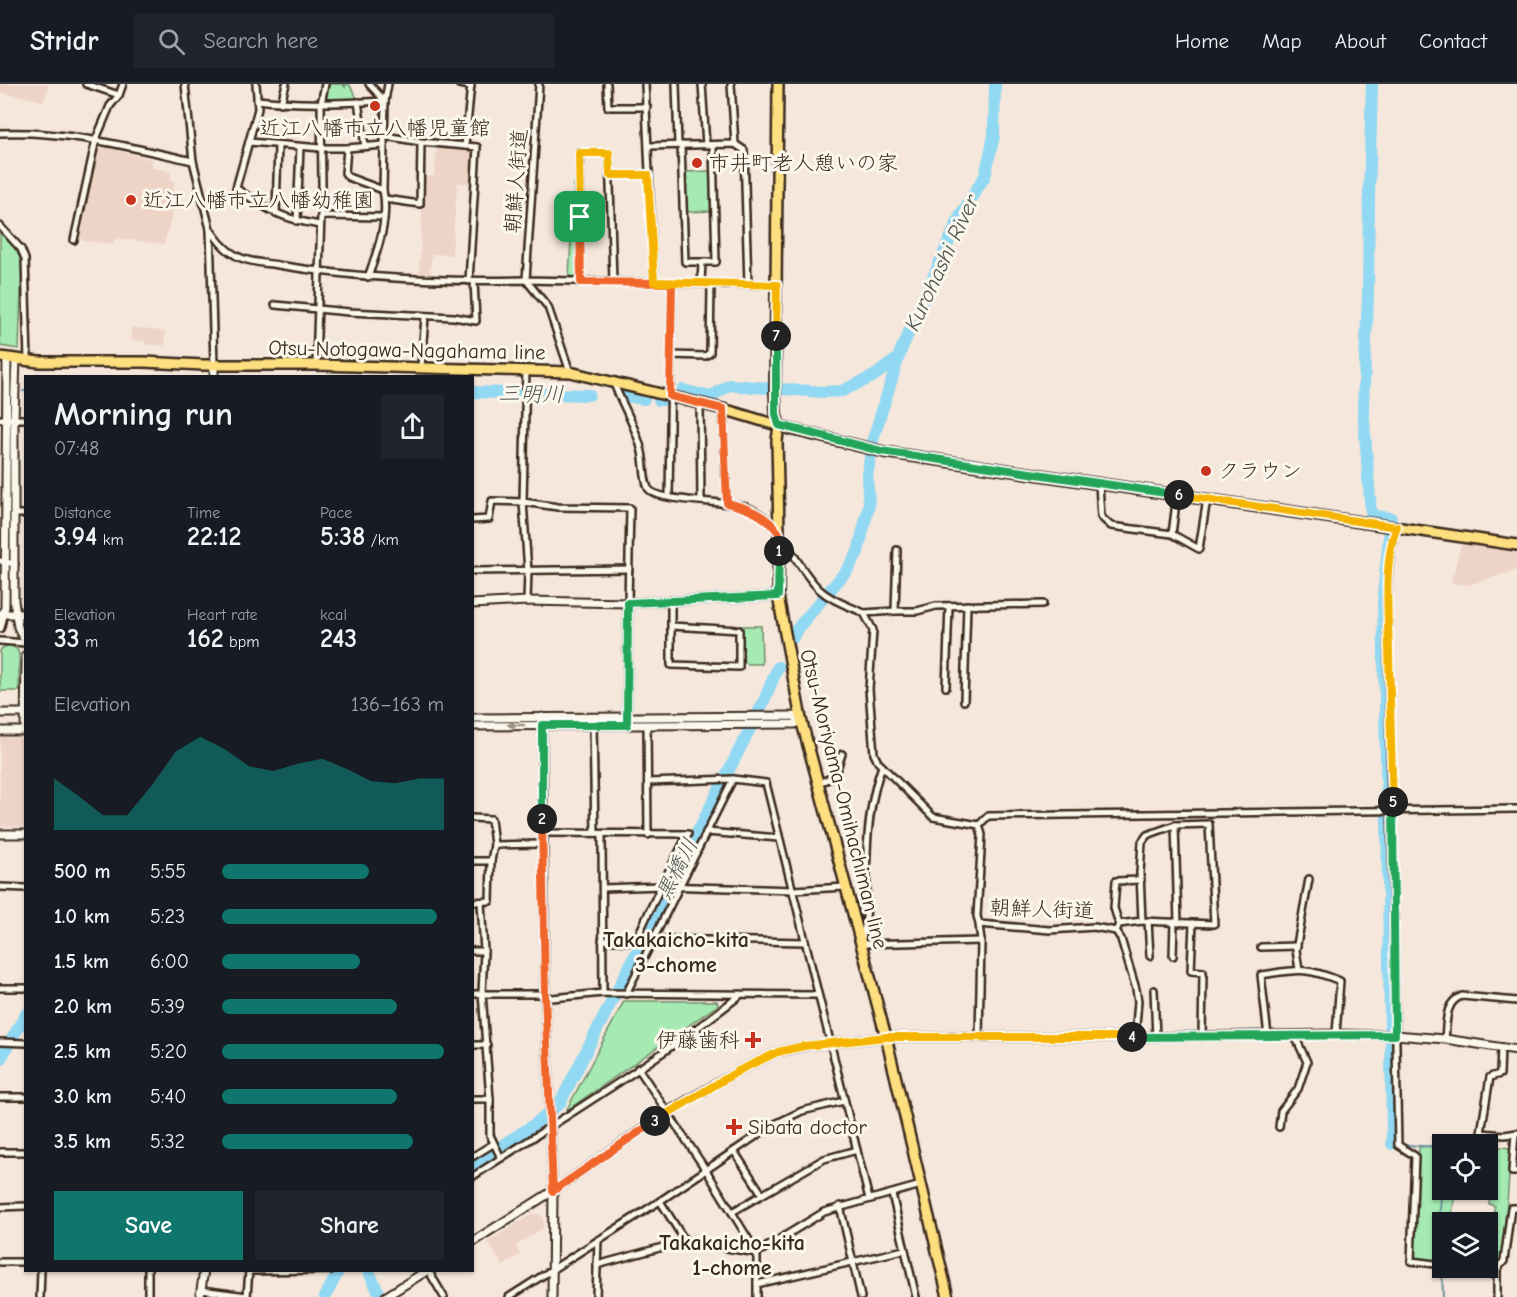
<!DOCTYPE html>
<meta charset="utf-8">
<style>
body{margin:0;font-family:"Comic Neue","Klee One",sans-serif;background:#20242c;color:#f1f3f6;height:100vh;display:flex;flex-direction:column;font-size:22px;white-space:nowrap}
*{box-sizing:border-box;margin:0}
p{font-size:20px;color:#9ea1a6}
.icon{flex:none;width:33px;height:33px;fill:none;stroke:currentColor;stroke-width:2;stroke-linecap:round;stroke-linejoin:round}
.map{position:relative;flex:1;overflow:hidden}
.details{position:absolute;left:24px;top:291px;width:450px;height:897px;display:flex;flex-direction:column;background:#171b24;border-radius:0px;box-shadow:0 2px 4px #0004}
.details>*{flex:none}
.fabs{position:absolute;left:1432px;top:1050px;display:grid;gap:12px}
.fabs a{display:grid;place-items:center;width:66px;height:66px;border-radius:0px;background:#171b24;box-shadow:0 2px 4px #0004;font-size:30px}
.pin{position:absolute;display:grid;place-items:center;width:51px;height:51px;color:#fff;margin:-26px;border-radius:12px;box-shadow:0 3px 9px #0006}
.km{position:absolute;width:30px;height:30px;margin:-15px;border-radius:50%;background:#222;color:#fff;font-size:16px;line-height:30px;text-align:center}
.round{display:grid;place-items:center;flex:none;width:63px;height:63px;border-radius:0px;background:#20242c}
.overview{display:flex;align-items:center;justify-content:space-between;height:102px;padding:0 30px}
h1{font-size:33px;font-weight:600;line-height:45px}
.stats{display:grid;grid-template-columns:repeat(3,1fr);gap:9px;height:102px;padding:6px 30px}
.stats div{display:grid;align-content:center}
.stats b{font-size:26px;font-weight:600}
.stats small{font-size:16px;font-weight:400}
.stats p{font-size:16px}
.chart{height:168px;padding:12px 30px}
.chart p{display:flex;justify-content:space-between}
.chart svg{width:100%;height:108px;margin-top:6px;fill:#0f766e;opacity:.7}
.primary-button{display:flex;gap:12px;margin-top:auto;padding:12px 30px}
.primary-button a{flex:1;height:69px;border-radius:0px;background:#0f766e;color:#fff;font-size:24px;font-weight:600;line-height:69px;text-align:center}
.primary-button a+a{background:#20242c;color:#f1f3f6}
ul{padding:0 30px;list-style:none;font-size:20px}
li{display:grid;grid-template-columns:96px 72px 1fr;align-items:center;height:45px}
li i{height:15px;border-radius:8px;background:#0f766e}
header{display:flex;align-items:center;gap:36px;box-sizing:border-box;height:84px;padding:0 30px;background:#171b24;border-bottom:2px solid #363941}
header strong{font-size:28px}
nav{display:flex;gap:33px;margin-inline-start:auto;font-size:21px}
.search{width:420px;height:54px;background:#20242c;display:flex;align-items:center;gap:15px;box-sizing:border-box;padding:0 21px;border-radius:0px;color:#9ea1a6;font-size:22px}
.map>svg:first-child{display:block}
.built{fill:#eed3c7}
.green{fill:#a5e9b3;stroke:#708a68;stroke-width:1.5}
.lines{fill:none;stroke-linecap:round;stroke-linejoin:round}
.stream{stroke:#6f929e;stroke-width:2}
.river{stroke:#91d8f3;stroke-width:12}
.minor-casing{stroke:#3b2a1e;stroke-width:10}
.tertiary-casing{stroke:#3b2a1e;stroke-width:11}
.primary-casing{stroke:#3b2a1e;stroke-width:14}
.minor{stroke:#fbf7ec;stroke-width:5}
.tertiary{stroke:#fbf7ec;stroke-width:7}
.primary{stroke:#fedf80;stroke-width:9}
.oneway{fill:#9b9085}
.split-1-casing{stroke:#fff;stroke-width:12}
.split-2-casing{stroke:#fff;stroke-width:12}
.split-3-casing{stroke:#fff;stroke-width:12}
.split-4-casing{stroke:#fff;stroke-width:12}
.split-5-casing{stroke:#fff;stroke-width:12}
.split-6-casing{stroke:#fff;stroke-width:12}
.split-7-casing{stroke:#fff;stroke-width:12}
.split-8-casing{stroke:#fff;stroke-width:12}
.split-1{stroke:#f0652b;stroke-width:8}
.split-2{stroke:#22a559;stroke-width:8}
.split-3{stroke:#f0652b;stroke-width:8}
.split-4{stroke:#f5b400;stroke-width:8}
.split-5{stroke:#22a559;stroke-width:8}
.split-6{stroke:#f5b400;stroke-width:8}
.split-7{stroke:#22a559;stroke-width:8}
.split-8{stroke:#f5b400;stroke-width:8}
.poi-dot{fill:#c8321e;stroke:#fbf7ec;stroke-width:2}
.labels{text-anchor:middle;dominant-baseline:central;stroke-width:6;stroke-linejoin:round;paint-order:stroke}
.poi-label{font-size:21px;fill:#3b2a1e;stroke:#fbf7ec;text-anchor:start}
.street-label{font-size:21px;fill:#3b2a1e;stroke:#fbf7ec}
.water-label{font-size:22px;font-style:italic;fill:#505653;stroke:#fbf7ec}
.neighbourhood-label{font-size:22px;font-weight:bold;fill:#3b2a1e;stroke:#fbf7ec}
</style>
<header>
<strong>Stridr</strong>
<div class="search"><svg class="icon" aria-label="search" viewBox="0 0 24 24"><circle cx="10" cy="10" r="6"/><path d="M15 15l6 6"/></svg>Search here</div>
<nav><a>Home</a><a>Map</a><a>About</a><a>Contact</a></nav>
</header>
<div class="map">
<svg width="1517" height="1213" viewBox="0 0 1517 1213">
<rect width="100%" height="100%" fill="#f5e7db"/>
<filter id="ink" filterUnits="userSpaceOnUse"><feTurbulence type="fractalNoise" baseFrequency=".0167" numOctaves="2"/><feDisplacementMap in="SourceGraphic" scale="12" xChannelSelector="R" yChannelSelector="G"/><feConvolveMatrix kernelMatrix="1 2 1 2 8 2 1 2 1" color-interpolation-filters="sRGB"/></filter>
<g filter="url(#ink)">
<g class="built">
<polygon points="0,0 49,0 44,17 0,8"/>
<polygon points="437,62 471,64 474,68 472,100 457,99 452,171 432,170 430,190 419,191 424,93 434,92"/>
<polygon points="105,63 153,76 151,83 171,88 170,95 174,97 174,123 164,160 115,154 114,160 83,157 80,154 98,68"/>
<polygon points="131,243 165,247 165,261 145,261 145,257 131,256"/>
<polygon points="1462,457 1517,465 1517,486 1468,501 1451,499"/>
<polygon points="0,653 25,654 25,743 0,742"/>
<polygon points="534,1129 543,1133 543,1144 515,1162 520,1170 503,1182 488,1158"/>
</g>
<g class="green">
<polygon points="328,0 343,0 345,3 346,0 349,0 357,14 328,17 324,12"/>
<polygon points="710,87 711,127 686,128 685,88"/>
<polygon points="574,99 576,99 579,190 576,193 569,192"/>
<polygon points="0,148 16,166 22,178 19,265 0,262"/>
<polygon points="742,542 761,542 762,580 747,580 743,577"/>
<polygon points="9,561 17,565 19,570 19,607 0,607 0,567 2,564"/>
<polygon points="624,917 717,917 718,921 566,1027"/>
<polygon points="1448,1055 1480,1056 1485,1060 1443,1060 1443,1106 1462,1106 1461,1111 1455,1111 1452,1130 1460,1133 1460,1138 1443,1138 1442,1178 1416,1176 1414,1172 1419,1063 1441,1061"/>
<polygon points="1488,1062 1511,1064 1503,1175 1499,1180 1488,1180 1488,1143 1490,1131 1493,1130 1495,1122 1489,1120 1490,1113 1479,1109 1479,1106 1488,1106"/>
</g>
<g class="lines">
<g class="stream">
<polyline points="23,307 26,307"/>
<polyline points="1407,1061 1439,1063 1443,1090"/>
<polyline points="1442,1177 1435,1147 1440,1125 1443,1091"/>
<polyline points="1442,1183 1443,1213"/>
</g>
<g class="river">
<polyline points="1372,0 1369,112 1368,213 1363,323 1371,429 1374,432 1391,434 1391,438"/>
<polyline points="683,306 711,313 729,301 823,308 842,307 874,292 898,274"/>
<polyline points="472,308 589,311"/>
<polyline points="621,311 644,315"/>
<polyline points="659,316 666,316"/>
<polyline points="1383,511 1390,445"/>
<polyline points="1383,518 1387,724"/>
<polyline points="792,555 797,545 848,485 858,468 869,421 867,393 873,355 901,266 961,130 985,92 994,52 995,0"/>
<polyline points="1387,731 1390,943"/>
<polyline points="1391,959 1392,1060"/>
<polyline points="0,976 26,930"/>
<polyline points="472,1081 535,1040 560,1019 763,619 778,583"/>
<polyline points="368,1186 381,1213"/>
<polyline points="325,1213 339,1186"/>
</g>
<g class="minor-casing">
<g id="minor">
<polyline points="86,0 119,11"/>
<polyline points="185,0 193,77 210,145 214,281"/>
<path d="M256 0 258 25 236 104C267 126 282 135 320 141"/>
<polyline points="369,0 385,17"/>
<polyline points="459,0 471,2"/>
<polyline points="539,0 526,196 777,201"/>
<polyline points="607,0 608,23 647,23"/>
<polyline points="645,0 654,198"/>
<polyline points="676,0 678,61"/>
<polyline points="702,0 706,61"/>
<polyline points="731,0 735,60"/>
<path d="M257 16C299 21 342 19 385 17"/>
<polyline points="358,18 365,62"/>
<polyline points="281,19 286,0"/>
<path d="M0 49C66 46 129 63 193 77"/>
<polyline points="385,52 421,58 477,63 469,197"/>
<polyline points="249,58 321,64 347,64 384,61"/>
<polyline points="681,61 685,178 716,178 713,62"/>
<polyline points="465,62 471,0"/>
<polyline points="648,62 735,60 744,66 748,200"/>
<polyline points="347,64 345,89 348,93 383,106"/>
<polyline points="610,91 648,91"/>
<polyline points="385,115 420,120 421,58"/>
<polyline points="276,130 278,61"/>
<polyline points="321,132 383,133"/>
<polyline points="297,137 300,63"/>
<polyline points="0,142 21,165 25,175 28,276"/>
<path d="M210 145C217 155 224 165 235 171 248 179 269 179 284 182 364 195 445 198 526 196L548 223 570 288"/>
<polyline points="74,156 96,55 110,22 119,11 123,0"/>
<path d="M368 193C378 166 389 135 383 106L385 17 388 0"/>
<polyline points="581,198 579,69 609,69 613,197"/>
<polyline points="701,199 702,178"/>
<polyline points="275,221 349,228 454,233 476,237 474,197"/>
<polyline points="671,271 705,272 710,269 711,200"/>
<polyline points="316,281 322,100 321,20 325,0"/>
<polyline points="421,283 425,233"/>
<polyline points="526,285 523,418 528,487 527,517"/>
<path d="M613 297C621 319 635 341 641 364 645 376 643 393 648 404 656 419 730 416 749 424 784 439 793 481 820 506 832 517 849 522 864 529L873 546 869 605 874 670 878 678 933 733 979 741 982 751 977 832 979 840 1050 846 1094 843 1116 847 1121 855 1136 905 1138 917 1135 953"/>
<polyline points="700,319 701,417"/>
<polyline points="723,325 727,419"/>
<polyline points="0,335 26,335"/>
<polyline points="1099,400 1101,433 1111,442 1172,450 1199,465 1207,415"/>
<polyline points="669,413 672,199"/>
<polyline points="15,430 26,430"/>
<polyline points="472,436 489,435 492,417 523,418 558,423 630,424 628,519"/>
<path d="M1397 443C1388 465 1389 491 1387 514L1398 1061 1415 1072 1411 1177 1443 1181"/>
<polyline points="1172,450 1177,411"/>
<polyline points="897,466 895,527 917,527 936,522 1043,520"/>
<polyline points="0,477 15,480"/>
<polyline points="472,487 629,485"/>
<polyline points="864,529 895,527"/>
<polyline points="671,542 739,546 739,583 671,581 671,517"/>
<polyline points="0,557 26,559"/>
<polyline points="946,603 949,522"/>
<polyline points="964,617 967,521"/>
<polyline points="593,641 595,749"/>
<polyline points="647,641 648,751"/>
<path d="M882 682C872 710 868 739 867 769 865 798 871 833 860 860L981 857"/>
<polyline points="648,698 733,695 766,699 869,1115"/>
<polyline points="818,699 834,693 842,670"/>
<polyline points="472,734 491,735 494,761 491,777 490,817 472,818"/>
<polyline points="979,741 988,732 1517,725"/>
<polyline points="1175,741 1178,839"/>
<polyline points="706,748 779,754"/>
<polyline points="543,749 688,750 661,802 635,858 602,856"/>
<polyline points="602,750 603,909"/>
<polyline points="494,761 542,760"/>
<polyline points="472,777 491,777"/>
<polyline points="0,803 26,804"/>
<polyline points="603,804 661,802 793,806 845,803"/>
<polyline points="481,818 484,867 482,909 490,1015 490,1051 501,1074"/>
<polyline points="1148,837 1150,872"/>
<polyline points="1193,839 1191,887 1203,888 1202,953"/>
<polyline points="979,840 981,857 979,953"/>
<polyline points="1119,840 1114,824 1116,797 1141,796"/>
<polyline points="1116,847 1119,840 1142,837 1214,840 1209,740 1175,741 1147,751 1142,758 1140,789 1142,837"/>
<polyline points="652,855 805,858"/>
<polyline points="1261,863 1297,862"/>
<polyline points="472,867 484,867"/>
<polyline points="1173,872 1174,838"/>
<polyline points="1299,886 1296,866 1309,795"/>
<polyline points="0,904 26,904"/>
<polyline points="1154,906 1156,953"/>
<polyline points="472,910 540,910 552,914 603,909 817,911"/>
<polyline points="626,910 733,695"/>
<path d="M1268 952 1261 891C1296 886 1305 882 1340 897L1336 950"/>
<path d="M1445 955C1447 939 1444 918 1462 912L1517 917"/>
<polyline points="0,958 26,959"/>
<polyline points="472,961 487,961"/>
<polyline points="1501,963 1500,990 1490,993 1481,1049 1505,1051 1517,1049"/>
<polyline points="638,984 706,1086 757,1169 757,1213"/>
<polyline points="0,1013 26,1013"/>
<polyline points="472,1015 490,1015"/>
<polyline points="1279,1043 1281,1027 1298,1005 1307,978 1295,952"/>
<polyline points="1515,1050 1512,1088 1517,1088"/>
<polyline points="734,1067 762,1110"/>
<polyline points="0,1068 26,1068"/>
<polyline points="472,1073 493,1060"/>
<path d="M472 1093C562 1034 655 979 739 912"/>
<polyline points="892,1110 916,1213"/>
<polyline points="660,1117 685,1157"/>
<polyline points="840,1122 861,1213"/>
<polyline points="0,1123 26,1122"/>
<polyline points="732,1128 824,1075 857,1066"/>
<polyline points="0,1178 26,1178"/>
<polyline points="597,1181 685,1157 757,1169 824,1128 921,1101"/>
<polyline points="1462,1184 1497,1185"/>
<polyline points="428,1186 444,1213"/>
<polyline points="249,1187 331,1186"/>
<polyline points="757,1200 904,1166"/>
<polyline points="201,1206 247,1212 249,1186"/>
<polyline points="40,1213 41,1186"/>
<polyline points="148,1213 148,1186"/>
<polyline points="509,1213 660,1117 771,1042 802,1027 844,1017"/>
<polyline points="596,1213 598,1156"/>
<polyline points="1497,1213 1497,1185 1504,1177 1511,1124 1517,1124"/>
</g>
</g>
<g class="tertiary-casing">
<g id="tertiary">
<polyline points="16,275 14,335 14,517 18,543 26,559"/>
<polyline points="214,281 214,292"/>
<polyline points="472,520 527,517 628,519 778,512"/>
<polyline points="1,530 26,530"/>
<polyline points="0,544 5,523 7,274"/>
<polyline points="0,629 26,629"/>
<polyline points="542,633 545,911 553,1107 552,1213"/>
<polyline points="472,634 793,632 801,635"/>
<polyline points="627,636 628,519"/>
<polyline points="472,642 795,640 801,635"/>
<polyline points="0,647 26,647"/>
<polyline points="25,647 26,571"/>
<polyline points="0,750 26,750"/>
<polyline points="472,1158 553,1107 667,1028 740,986 778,968 805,962 886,953 1135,953 1336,950 1395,951 1445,955 1517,966"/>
<polyline points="200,1213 204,1186"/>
<polyline points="385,1213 428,1186"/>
</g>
</g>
<g class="primary-casing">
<g id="primary">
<polyline points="778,0 775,308 776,330 779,341 777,357 779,449 778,512 801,635 886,953 948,1213"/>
<polyline points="0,273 39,278 144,278 203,281 316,281 570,288 723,325 790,345 884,368 1517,461"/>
</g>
</g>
<use href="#minor" class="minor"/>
<use href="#tertiary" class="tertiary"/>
<use href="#primary" class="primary"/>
</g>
<defs><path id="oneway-solid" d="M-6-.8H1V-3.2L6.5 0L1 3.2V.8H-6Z" transform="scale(1.5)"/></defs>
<use class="oneway" href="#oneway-solid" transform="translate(516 641) rotate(180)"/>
</g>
<g class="lines" filter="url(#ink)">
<g class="split-1-casing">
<path id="split-1" d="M580 133 581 198 672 199 670 312 723 325 727 419C748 424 766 431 779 449V467"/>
</g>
<g class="split-2-casing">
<polyline id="split-2" points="542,735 542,641 627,641 628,519 778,512 779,467"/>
</g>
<g class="split-3-casing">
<polyline id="split-3" points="542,735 545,911 553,1107 655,1037"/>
</g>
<g class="split-4-casing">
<polyline id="split-4" points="655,1037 740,986 778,968 804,962 886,953 1132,953"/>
</g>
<g class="split-5-casing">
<polyline id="split-5" points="1132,953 1395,951 1393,718"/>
</g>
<g class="split-6-casing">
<path id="split-6" d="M1179 411 1397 443C1383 476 1388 531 1389 566 1390 617 1391 667 1393 718"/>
</g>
<g class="split-7-casing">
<polyline id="split-7" points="776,252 776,330 779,341 881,367 1179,411"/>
</g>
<g class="split-8-casing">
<polyline id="split-8" points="580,133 579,69 609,69 610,91 648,91 654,198 777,201 776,252"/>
</g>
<use href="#split-1" class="split-1"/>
<use href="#split-2" class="split-2"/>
<use href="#split-3" class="split-3"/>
<use href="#split-4" class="split-4"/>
<use href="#split-5" class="split-5"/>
<use href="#split-6" class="split-6"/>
<use href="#split-7" class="split-7"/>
<use href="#split-8" class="split-8"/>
</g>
<g class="poi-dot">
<circle cx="375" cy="22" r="6"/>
<circle cx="697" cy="79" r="6"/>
<circle cx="131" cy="116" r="6"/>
<circle cx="1206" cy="387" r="6"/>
<path d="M750 947h6v6h6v6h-6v6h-6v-6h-6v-6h6z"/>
<path d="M731 1034h6v6h6v6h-6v6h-6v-6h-6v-6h6z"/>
</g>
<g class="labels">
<g class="poi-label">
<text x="375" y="44" text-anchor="middle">近江八幡市立八幡児童館</text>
<text x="709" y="79">市井町老人憩いの家</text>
<text x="143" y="116">近江八幡市立八幡幼稚園</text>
<text x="1218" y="387">クラウン</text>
<text x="740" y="956" text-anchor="end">伊藤歯科</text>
<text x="748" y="1043">Sibata doctor</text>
</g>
<g class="street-label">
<text transform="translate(516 97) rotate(-86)">朝鮮人街道</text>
<text transform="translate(407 266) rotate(1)">Otsu-Notogawa-Nagahama line</text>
<text transform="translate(844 715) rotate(76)">Otsu-Moriyama-Omihachiman line</text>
<text transform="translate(1042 825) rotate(2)">朝鮮人街道</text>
</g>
<g class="water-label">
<text transform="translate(942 179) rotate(-65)">Kurohashi River</text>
<text transform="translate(531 310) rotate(1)">三明川</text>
<text transform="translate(677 785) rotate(-63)">黒橋川</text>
</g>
<g class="neighbourhood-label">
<text x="676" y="856">Takakaicho-kita<tspan x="676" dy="25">3-chome</tspan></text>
<text x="732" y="1159">Takakaicho-kita<tspan x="732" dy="25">1-chome</tspan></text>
</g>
</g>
</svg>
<div class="fabs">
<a><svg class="icon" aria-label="locate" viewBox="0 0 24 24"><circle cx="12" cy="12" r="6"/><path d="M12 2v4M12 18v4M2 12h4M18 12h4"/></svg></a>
<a><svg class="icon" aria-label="layers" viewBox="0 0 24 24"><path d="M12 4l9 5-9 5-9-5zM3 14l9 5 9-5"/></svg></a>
</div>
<div class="pin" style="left:580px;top:133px;background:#1e9e55"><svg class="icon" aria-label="arrive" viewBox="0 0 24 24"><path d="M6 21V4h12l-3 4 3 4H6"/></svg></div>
<b class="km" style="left:779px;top:467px">1</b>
<b class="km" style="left:542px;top:735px">2</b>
<b class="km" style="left:655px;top:1037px">3</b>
<b class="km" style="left:1132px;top:953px">4</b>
<b class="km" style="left:1393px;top:718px">5</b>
<b class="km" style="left:1179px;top:411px">6</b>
<b class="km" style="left:776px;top:252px">7</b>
<section class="details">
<div class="overview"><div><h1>Morning run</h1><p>07:48</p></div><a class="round"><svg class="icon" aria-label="share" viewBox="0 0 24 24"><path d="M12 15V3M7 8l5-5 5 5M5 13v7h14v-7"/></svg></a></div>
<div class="stats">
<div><p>Distance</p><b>3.94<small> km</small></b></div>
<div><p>Time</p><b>22:12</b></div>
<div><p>Pace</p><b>5:38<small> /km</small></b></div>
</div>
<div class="stats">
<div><p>Elevation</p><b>33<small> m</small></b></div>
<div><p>Heart rate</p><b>162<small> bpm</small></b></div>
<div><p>kcal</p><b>243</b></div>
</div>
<div class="chart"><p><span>Elevation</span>136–163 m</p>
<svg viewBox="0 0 160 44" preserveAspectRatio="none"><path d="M0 44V23L10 30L20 38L30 38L40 26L50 12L60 6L70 11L80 18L90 20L100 17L110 15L120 19L130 24L140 25L150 23L160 23V44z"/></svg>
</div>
<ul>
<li><b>500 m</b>5:55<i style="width:66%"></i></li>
<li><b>1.0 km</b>5:23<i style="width:97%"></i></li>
<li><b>1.5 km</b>6:00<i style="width:62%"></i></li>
<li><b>2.0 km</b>5:39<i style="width:79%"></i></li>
<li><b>2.5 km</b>5:20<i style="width:100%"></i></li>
<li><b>3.0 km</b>5:40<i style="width:79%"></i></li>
<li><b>3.5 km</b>5:32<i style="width:86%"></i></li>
</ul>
<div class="primary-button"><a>Save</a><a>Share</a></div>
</section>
</div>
